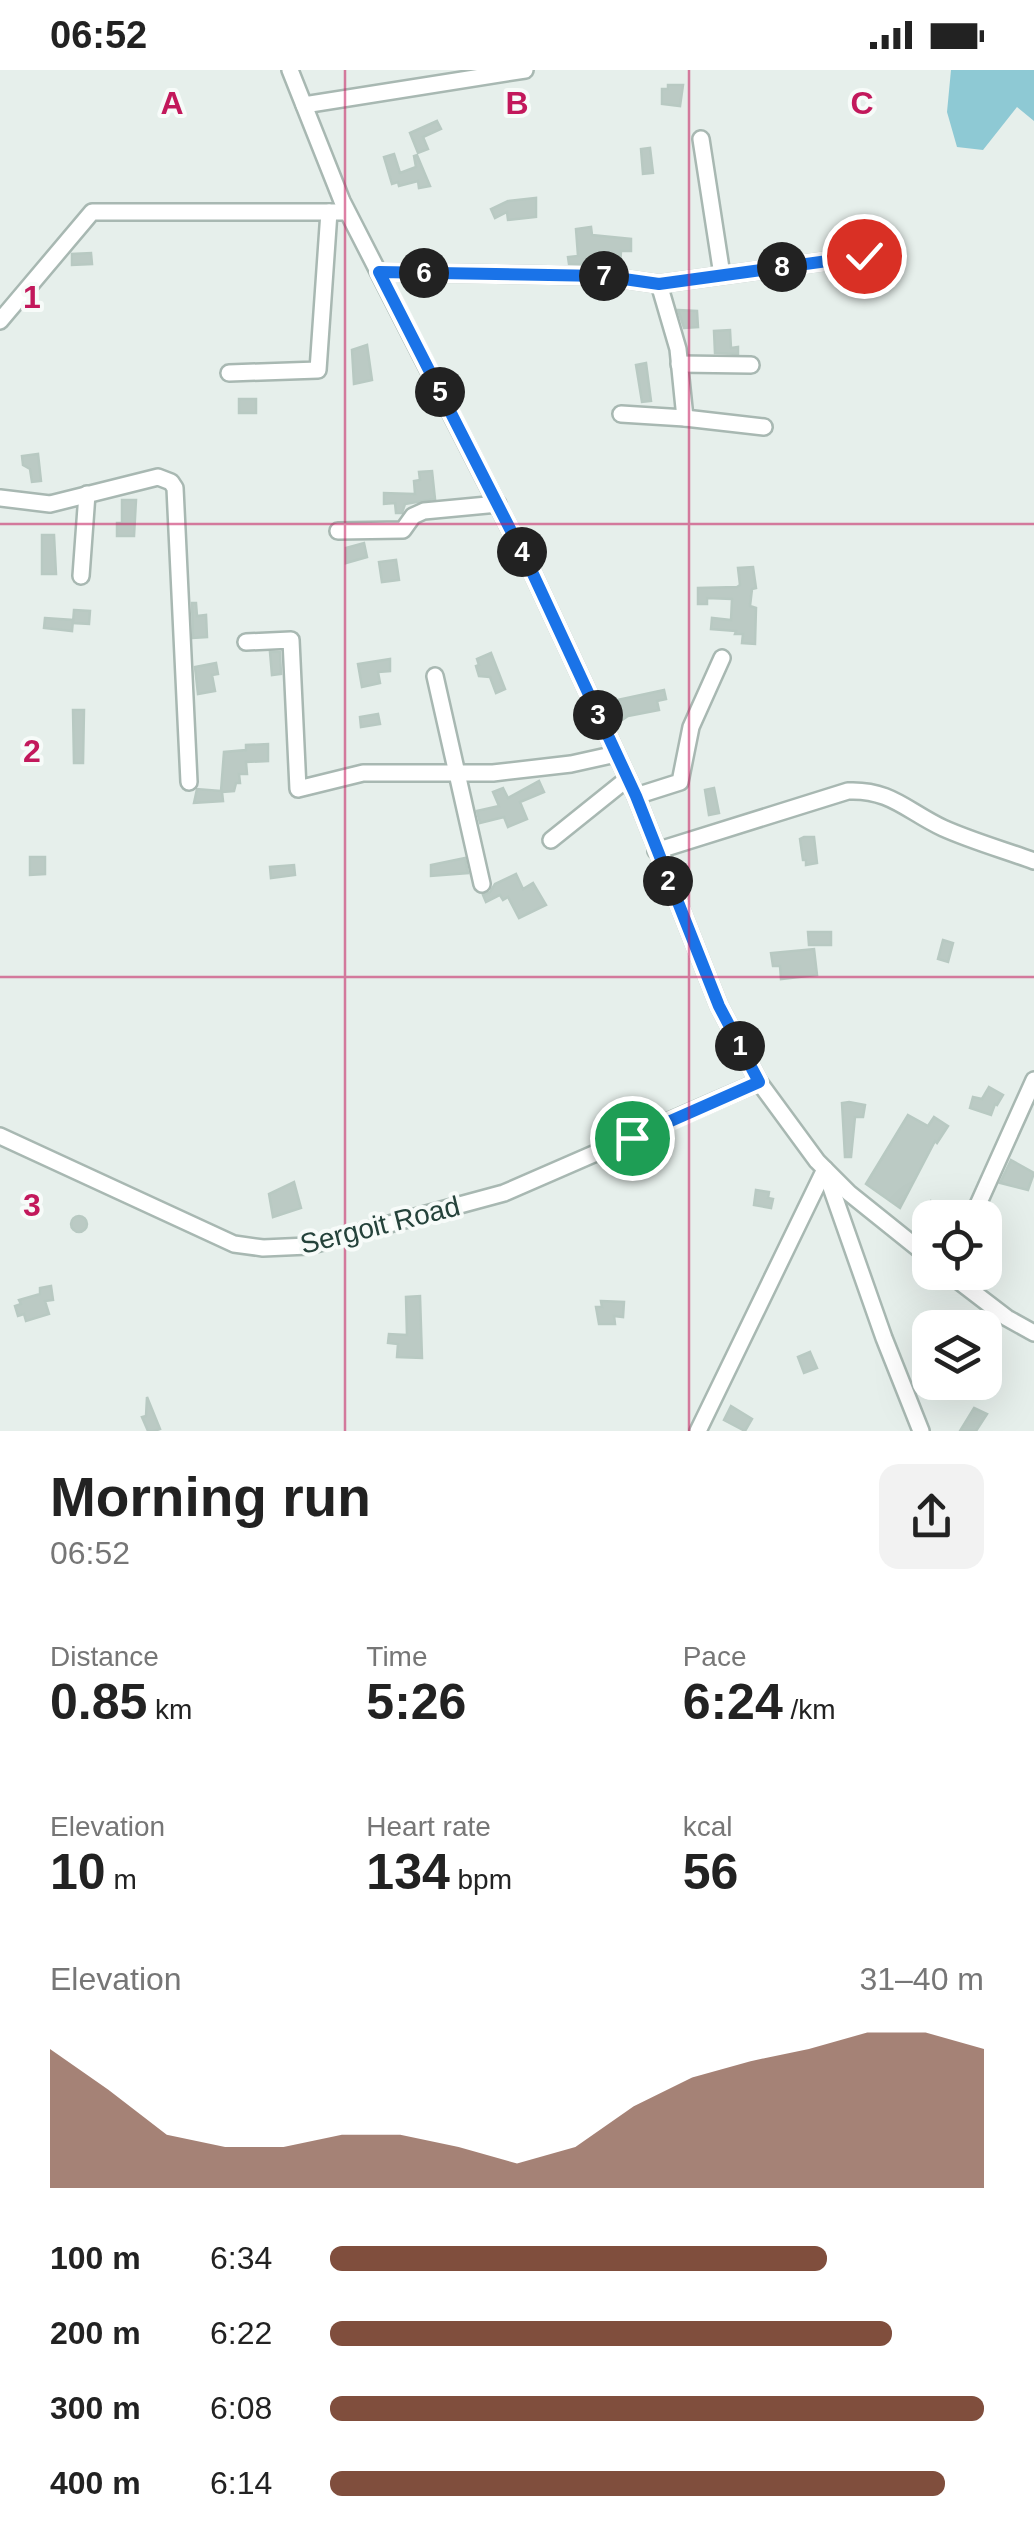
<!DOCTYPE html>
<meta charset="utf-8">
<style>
body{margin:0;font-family:Arial,sans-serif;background:#f2f2f2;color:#222;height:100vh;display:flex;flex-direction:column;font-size:38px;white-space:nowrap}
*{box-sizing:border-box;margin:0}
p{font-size:32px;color:#767676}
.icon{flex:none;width:55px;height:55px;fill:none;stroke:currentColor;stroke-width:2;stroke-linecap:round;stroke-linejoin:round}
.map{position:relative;height:1361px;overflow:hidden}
.panel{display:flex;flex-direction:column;background:#fff;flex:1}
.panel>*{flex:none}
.controls{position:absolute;left:912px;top:1130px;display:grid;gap:20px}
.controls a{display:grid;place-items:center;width:90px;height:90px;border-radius:20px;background:#fff;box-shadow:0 10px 40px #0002;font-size:50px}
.pin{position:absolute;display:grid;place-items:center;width:85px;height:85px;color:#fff;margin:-42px;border:5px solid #fff;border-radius:50%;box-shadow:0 2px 10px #0007}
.km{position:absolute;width:50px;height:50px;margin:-25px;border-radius:50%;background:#222;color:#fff;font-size:28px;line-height:50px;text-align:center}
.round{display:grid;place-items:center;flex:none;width:105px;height:105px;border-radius:20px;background:#f2f2f2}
.head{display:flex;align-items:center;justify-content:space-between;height:170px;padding:0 50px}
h1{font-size:55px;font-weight:800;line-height:75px}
.figures{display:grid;grid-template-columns:repeat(3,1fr);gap:15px;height:170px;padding:10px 50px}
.figures div{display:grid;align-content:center}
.figures b{font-size:50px;font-weight:800}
.figures small{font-size:28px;font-weight:400}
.figures p{font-size:28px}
.chart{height:280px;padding:20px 50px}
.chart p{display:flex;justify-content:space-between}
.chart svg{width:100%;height:180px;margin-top:10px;fill:#804e3d;opacity:.7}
ul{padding:0 50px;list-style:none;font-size:32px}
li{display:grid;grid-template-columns:160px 120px 1fr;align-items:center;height:75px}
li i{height:25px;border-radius:12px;background:#804e3d}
.status{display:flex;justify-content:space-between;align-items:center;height:70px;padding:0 50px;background:#fff;direction:ltr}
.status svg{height:28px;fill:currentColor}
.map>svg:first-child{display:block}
.water{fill:#8ec9d4}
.building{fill:#bbcac4;stroke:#b8c9c2;stroke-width:2.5}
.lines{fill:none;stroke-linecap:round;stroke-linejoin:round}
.minor-casing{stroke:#a8b8b2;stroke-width:20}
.minor{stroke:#fff;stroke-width:15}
.route-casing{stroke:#fff;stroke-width:20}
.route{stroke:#1a73e8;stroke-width:12}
.grid{fill:none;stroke:#c2185b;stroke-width:2.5;stroke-opacity:0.55}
.labels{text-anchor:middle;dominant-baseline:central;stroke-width:8;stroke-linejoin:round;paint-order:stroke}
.street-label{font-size:28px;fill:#24423a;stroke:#f7fbf9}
.grid-label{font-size:32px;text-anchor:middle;font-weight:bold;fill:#c2185b;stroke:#f7fbf9;stroke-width:8;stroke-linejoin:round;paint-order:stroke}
</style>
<div class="status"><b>06:52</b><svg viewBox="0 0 49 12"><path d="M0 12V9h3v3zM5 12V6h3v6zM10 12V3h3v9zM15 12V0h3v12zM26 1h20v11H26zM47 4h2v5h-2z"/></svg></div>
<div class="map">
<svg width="1034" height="1361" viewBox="0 0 1034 1361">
<rect width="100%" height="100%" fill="#e6efeb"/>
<polygon class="water" points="951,0 1034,0 1034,51 1017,37 983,80 957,77 947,42"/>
<g class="building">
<polygon points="668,15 683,15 680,36 662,34 662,19 668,19"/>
<polygon points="437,51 441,59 423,67 428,79 418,83 410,63"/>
<polygon points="650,78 653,103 643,104 641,79"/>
<polygon points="394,84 400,103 416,97 414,86 417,85 430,116 419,118 418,111 399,116 398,112 392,114 384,87"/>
<polygon points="536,128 536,147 508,150 507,142 495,148 491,139 508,131"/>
<polygon points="591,157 592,165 631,169 631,181 621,181 620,197 569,194 568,187 578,186 576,159"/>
<polygon points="91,183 92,194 72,195 72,184"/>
<polygon points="678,240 697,241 698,257 684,258"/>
<polygon points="730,260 731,278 738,277 738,284 715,283 714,261"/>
<polygon points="367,275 372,310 354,314 352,280"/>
<polygon points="646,293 651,331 642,332 636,295"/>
<rect x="239" y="329" width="17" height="14"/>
<polygon points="38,384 41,411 32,412 30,399 23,395 22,386"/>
<polygon points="432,401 435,429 405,434 402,443 396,443 395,433 384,434 384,423 415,424 414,411 420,410 419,402"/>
<polygon points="122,430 136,430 134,466 117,466 117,453 122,453"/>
<polygon points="42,465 54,465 56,504 42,504"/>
<polygon points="364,473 367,487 346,493 346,478"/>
<polygon points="396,490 399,510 382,512 379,492"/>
<polygon points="753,497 756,518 752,519 750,536 756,538 755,574 742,573 743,564 735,564 736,561 711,559 712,548 731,550 732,529 707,528 707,534 698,534 698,518 737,517 740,515 738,498"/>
<polygon points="192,533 196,533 197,546 206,545 207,567 193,568"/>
<polygon points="74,540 90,541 89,554 73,553"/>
<polygon points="45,548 73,550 72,561 44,558"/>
<polygon points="270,582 280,582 281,604 272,605"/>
<polygon points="491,583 505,619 496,623 490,607 479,606 476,596 479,595 477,589"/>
<polygon points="390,589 390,601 378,602 380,613 362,617 358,594"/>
<polygon points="216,593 218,604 212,605 215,621 198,624 195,597"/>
<polygon points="664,620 666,629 657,631 659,640 628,646 619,652 613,631"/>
<polygon points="73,640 84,640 83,693 74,693"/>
<polygon points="378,644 380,654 361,657 360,647"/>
<polygon points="268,674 268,691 246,692 247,704 239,704 240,713 236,713 234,721 222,722 223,731 194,733 197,719 221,721 224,682 246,680 246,675"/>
<polygon points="539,711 544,722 520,732 527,749 508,757 504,747 480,753 477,741 499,736 493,722 503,718 508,728"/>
<polygon points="714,718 719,743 709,745 705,720"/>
<polygon points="804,767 814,767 817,793 806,795 806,790 803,790 800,769"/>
<polygon points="30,787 45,787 45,804 30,805"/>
<polygon points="465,788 468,803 431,806 431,795"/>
<polygon points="294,795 295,805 271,808 270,797"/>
<polygon points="516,804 523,819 533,813 546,835 519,848 508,827 503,830 500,825 486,832 483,825 490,822 495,814"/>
<polygon points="808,862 831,862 831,875 809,875"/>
<polygon points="943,870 953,873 948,892 938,889"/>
<polygon points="814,879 817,905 781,909 780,896 773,896 771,883"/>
<polygon points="989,1017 1003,1025 997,1035 995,1034 991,1045 970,1038 973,1027 982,1029"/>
<polygon points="849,1032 865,1035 863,1047 855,1047 851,1087 845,1087 842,1033"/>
<polygon points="908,1045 928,1056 934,1047 948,1056 937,1073 935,1071 900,1138 866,1114"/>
<polygon points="1011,1090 1034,1103 1028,1120 1000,1113"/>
<polygon points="294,1112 301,1138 273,1147 269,1124"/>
<polygon points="756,1120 769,1122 768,1128 773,1129 771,1138 754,1135"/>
<polygon points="931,1131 960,1148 929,1148 924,1144"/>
<circle cx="79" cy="1154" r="8"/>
<polygon points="51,1216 53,1230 45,1231 49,1244 26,1251 24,1244 18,1246 15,1236 21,1234 19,1230 40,1224 40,1218"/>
<polygon points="420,1226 422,1288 397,1287 398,1274 388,1273 389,1264 407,1265 406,1227"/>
<polygon points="601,1231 624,1232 623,1247 614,1246 615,1254 599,1254 596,1237 602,1237"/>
<polygon points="810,1282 817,1298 804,1303 798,1287"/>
<polygon points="147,1327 160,1359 154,1361 148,1361 142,1347 146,1346"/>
<polygon points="731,1336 752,1349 745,1361 724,1350"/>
<polygon points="974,1338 987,1344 976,1361 960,1361"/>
</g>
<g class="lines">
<g class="minor-casing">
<g id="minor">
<polyline points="290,0 342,131 533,504 636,726 719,936 759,1012 817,1091 849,1123 930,1188"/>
<polyline points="304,35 525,0"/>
<polyline points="701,69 722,205"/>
<polyline points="379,202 603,206 659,214 678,279 685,348 621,344"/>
<polyline points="659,214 864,186"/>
<polyline points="0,251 92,142 347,142"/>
<polyline points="679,294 751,295"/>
<polyline points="229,303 318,300 329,142"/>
<polyline points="685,348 764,357"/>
<polyline points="0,428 50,434 158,407 171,412 175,418 189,712"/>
<polyline points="338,461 403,460 413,446 424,441 498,434"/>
<polyline points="81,506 87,424"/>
<polyline points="246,572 291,570 298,719 363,703 493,703 571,694 616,684"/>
<polyline points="435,606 482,814"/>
<polyline points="636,726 680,712 691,657 722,588"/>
<polyline points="551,770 627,709"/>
<path d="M656 781 848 721C890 719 907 741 943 758 972 771 1004 780 1034 791"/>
<polyline points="0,1066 234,1174 263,1178 308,1176 504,1123 759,1012"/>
<polyline points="826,1103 884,1268 921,1361"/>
<polyline points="972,1148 1034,1010"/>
<polyline points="947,1202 1007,1248 1034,1263"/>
<polyline points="698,1361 825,1099"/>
</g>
</g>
<use href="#minor" class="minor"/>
</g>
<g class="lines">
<g class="route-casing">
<polyline id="route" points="632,1068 759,1012 719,936 636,726 533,504 379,202 603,206 659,214 864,186"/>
</g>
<use href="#route" class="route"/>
</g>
<path class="grid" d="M345 0V1361M689 0V1361M0 454H1034M0 907H1034"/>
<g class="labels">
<g class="street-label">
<text transform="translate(380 1155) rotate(-14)">Sergoit Road</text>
</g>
</g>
<g class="grid-label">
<text x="172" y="44">A</text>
<text x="517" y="44">B</text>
<text x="862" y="44">C</text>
<text x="32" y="238">1</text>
<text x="32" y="692">2</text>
<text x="32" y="1146">3</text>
</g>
</svg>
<div class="controls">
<a><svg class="icon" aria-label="locate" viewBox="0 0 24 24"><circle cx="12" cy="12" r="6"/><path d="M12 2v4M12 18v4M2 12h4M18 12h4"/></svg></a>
<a><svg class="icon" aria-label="layers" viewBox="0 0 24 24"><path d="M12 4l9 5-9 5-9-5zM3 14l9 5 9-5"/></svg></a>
</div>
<div class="pin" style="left:632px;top:1068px;background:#1e9e55"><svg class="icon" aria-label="arrive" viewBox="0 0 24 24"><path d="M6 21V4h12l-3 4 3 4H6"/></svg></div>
<div class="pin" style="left:864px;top:186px;background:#d93025"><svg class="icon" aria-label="check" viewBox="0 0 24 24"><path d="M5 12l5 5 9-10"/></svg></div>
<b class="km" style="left:740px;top:976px">1</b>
<b class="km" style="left:668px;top:811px">2</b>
<b class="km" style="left:598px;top:645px">3</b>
<b class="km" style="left:522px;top:482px">4</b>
<b class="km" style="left:440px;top:322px">5</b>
<b class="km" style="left:424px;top:203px">6</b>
<b class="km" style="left:604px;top:206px">7</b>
<b class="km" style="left:782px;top:197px">8</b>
</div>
<section class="panel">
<div class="head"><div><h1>Morning run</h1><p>06:52</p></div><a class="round"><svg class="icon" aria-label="share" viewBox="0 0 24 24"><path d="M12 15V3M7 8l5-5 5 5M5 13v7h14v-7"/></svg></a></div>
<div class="figures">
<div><p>Distance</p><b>0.85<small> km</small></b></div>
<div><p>Time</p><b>5:26</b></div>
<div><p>Pace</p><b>6:24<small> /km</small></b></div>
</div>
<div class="figures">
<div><p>Elevation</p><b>10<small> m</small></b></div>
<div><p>Heart rate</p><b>134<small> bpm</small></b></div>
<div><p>kcal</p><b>56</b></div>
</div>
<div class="chart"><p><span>Elevation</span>31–40 m</p>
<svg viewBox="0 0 160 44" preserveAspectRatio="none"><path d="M0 44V10L10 20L20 31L30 34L40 34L50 31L60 31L70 34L80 38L90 34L100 24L110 17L120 13L130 10L140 6L150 6L160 10V44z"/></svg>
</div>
<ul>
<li><b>100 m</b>6:34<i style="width:76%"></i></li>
<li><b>200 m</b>6:22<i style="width:86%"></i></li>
<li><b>300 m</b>6:08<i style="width:100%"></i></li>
<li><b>400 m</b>6:14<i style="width:94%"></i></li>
</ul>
</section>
